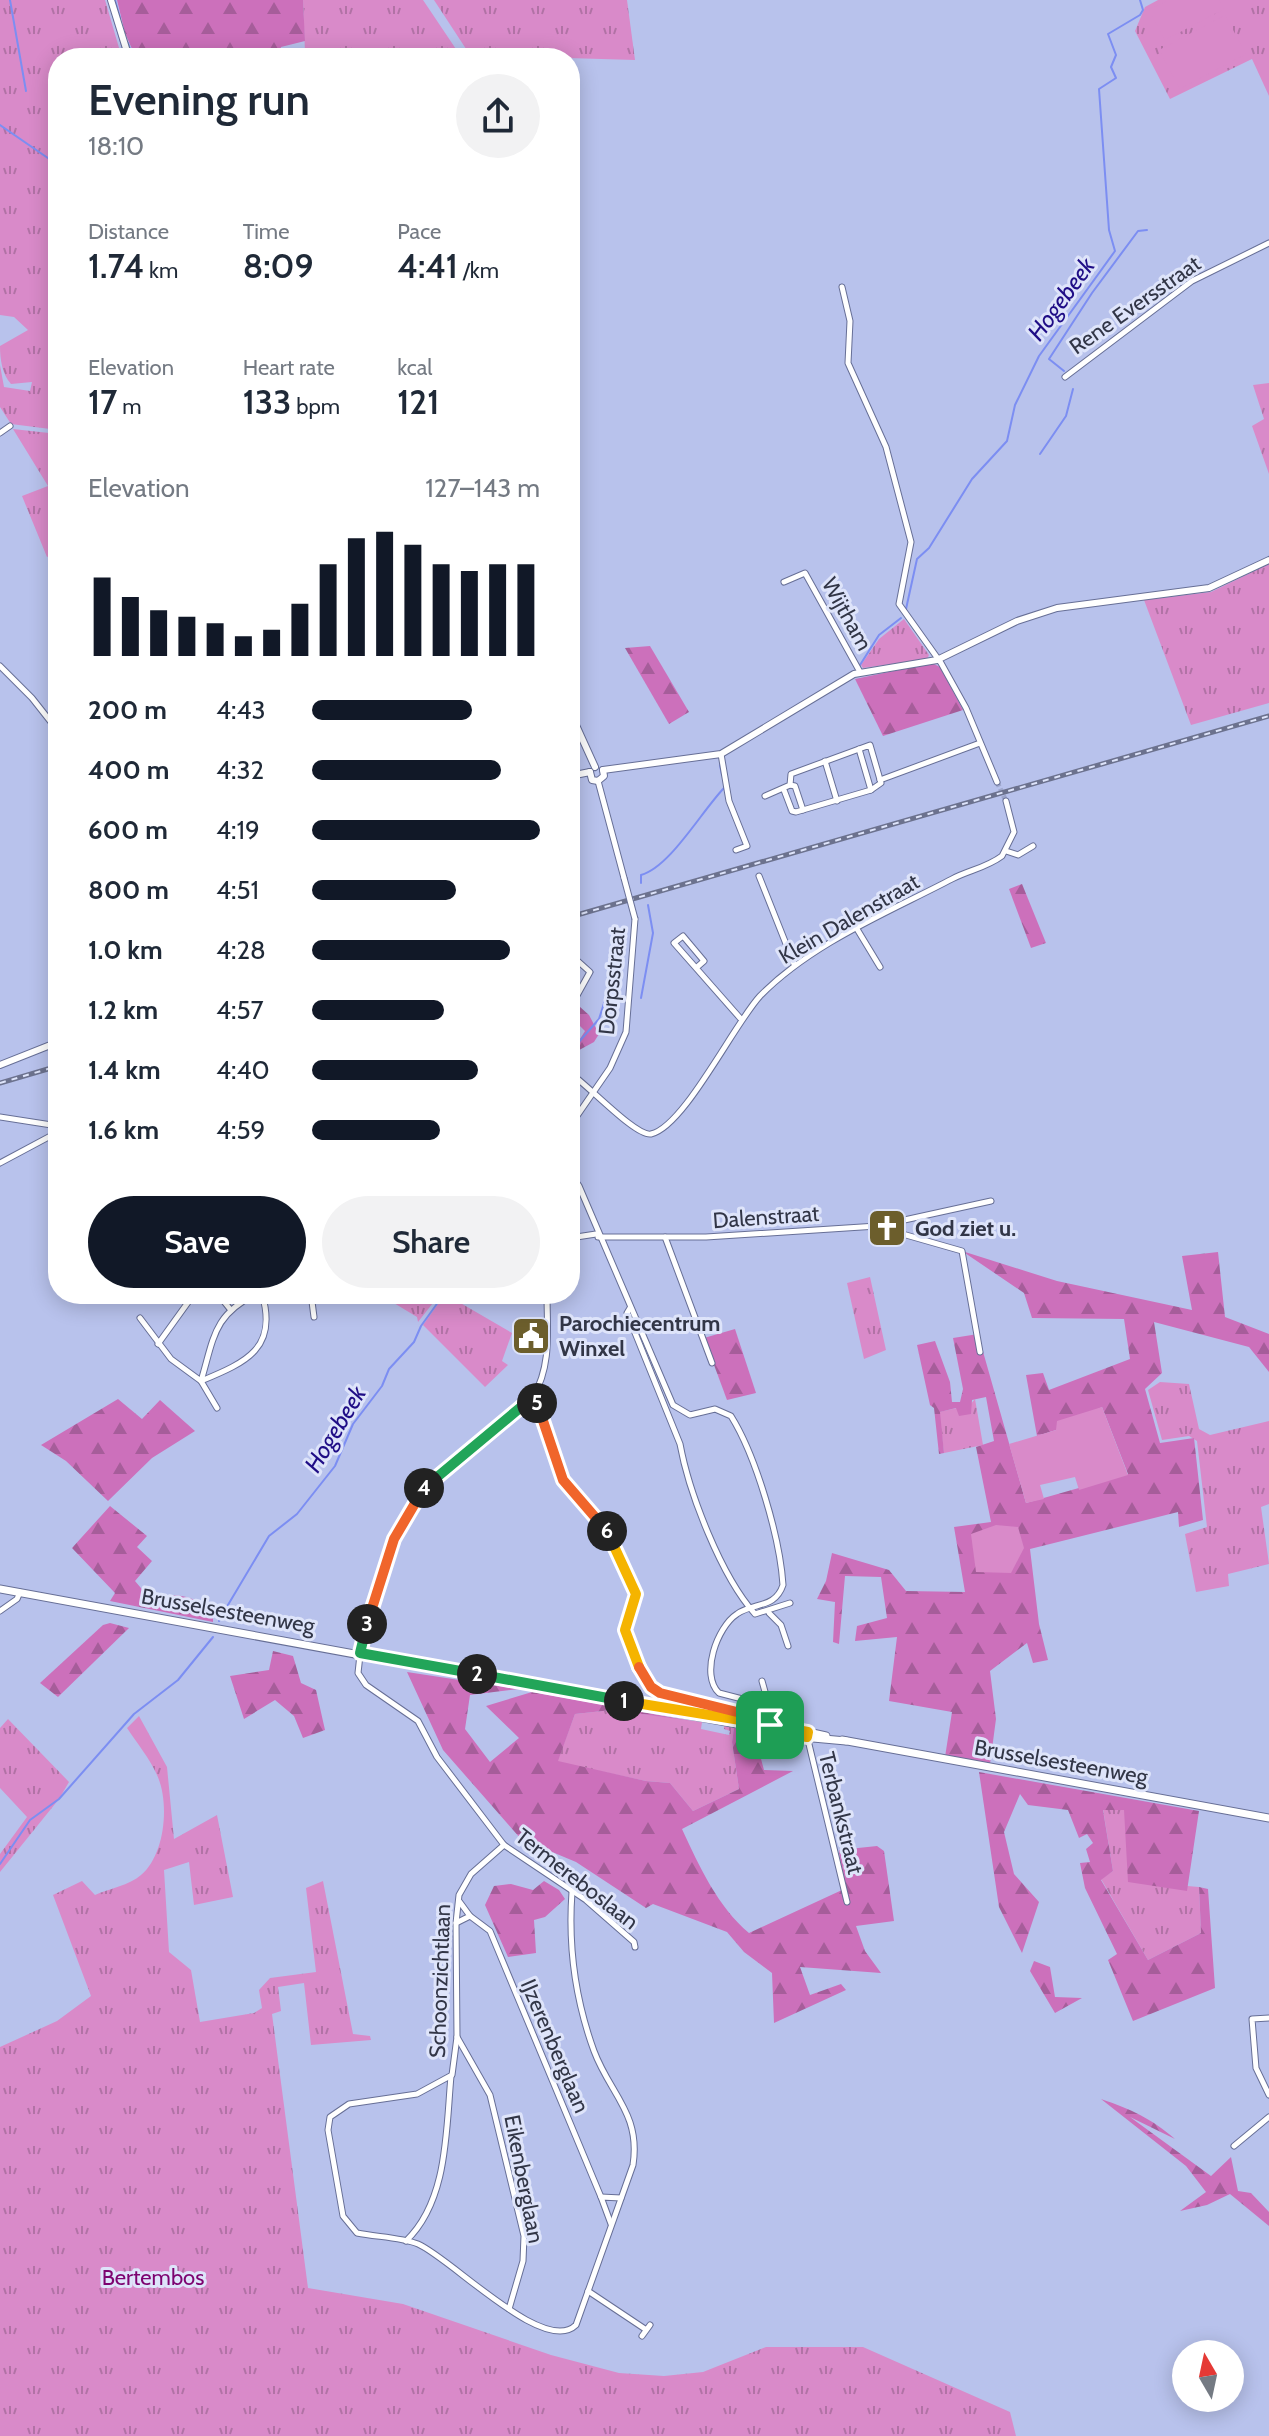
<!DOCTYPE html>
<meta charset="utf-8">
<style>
body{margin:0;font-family:Cabin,sans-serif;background:#f2f2f3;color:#1f2937;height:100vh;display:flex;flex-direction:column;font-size:30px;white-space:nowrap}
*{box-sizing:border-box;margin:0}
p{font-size:26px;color:#747a83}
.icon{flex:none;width:44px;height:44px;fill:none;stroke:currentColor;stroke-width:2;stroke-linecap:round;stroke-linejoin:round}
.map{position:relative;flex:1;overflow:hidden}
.sheet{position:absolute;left:48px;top:48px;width:532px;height:1256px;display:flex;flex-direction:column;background:#fff;border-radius:32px;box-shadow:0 4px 20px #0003}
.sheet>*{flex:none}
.needle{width:52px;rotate:351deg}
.buttons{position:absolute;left:1172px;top:2340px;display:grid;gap:16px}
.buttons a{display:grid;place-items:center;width:72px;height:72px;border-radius:50%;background:#fff;box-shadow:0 4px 20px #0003;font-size:40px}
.pin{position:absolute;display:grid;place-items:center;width:68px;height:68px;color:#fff;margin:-34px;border-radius:16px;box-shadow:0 4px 12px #0006}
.km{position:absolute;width:40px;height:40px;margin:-20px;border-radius:50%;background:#222;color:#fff;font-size:22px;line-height:40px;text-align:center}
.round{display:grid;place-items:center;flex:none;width:84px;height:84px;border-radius:42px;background:#f2f2f3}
.headline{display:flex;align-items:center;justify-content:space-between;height:136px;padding:0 40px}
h1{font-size:44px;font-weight:600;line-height:60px}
.figures{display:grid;grid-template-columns:repeat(3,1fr);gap:12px;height:136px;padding:8px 40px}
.figures div{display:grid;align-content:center}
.figures b{font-size:34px;font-weight:600}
.figures small{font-size:22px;font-weight:400}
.figures p{font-size:22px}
.chart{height:224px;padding:16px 40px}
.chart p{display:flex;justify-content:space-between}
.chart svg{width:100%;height:144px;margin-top:8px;stroke:#111827;stroke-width:6}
.action{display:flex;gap:16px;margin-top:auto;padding:16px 40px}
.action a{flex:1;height:92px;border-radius:48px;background:#111827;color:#fff;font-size:32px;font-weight:600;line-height:92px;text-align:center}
.action a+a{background:#f2f2f3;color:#1f2937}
ul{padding:0 40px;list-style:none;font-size:26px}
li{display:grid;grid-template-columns:128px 96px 1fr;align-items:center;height:60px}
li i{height:20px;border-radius:10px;background:#111827}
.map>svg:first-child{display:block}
.grass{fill:url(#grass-tufts)}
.forest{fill:url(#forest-firs)}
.garden{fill:#d98ac9}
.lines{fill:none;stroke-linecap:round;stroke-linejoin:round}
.stream{stroke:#7c8ef2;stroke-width:2}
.minor-tunnel{stroke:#9da6cb;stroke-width:5;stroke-dasharray:5 2.5;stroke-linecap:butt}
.minor-casing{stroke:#676f96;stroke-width:7}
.tertiary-casing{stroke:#676f96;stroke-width:8}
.primary-casing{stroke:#676f96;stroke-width:9}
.minor{stroke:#fff;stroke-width:5}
.tertiary{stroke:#fff;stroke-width:6}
.primary{stroke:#fff;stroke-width:7}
.rail-casing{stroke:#6c728e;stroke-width:5}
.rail{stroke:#dee4fa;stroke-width:2;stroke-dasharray:6;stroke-linecap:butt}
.minor-bridge-casing{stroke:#676f96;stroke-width:7;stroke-linecap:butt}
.minor-bridge{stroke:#fff;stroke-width:5}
.split-1-casing{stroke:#fff;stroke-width:16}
.split-2-casing{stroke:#fff;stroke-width:16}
.split-3-casing{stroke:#fff;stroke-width:16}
.split-4-casing{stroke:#fff;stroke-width:16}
.split-5-casing{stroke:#fff;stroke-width:16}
.split-6-casing{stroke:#fff;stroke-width:16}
.split-7-casing{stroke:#fff;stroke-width:16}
.split-8-casing{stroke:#fff;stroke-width:16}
.split-9-casing{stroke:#fff;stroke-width:16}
.split-1{stroke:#f5b400;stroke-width:10}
.split-2{stroke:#22a559;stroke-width:10}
.split-3{stroke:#22a559;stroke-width:10}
.split-4{stroke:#f0652b;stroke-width:10}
.split-5{stroke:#22a559;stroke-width:10}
.split-6{stroke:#f0652b;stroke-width:10}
.split-7{stroke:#f5b400;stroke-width:10}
.split-8{stroke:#f0652b;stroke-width:10}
.split-9{stroke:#f5b400;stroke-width:10}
.labels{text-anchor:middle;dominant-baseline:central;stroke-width:6;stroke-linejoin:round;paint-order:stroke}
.street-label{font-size:22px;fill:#323647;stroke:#dee4fa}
.poi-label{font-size:22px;font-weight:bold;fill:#323647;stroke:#dee4fa;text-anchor:start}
.park-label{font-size:22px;fill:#7d0370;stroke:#dee4fa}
.water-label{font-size:24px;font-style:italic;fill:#1f0d86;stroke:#dee4fa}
</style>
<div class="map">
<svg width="1269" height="2436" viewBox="0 0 1269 2436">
<defs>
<pattern id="grass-tufts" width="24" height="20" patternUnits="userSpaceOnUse" patternTransform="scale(2)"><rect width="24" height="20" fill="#d98ac9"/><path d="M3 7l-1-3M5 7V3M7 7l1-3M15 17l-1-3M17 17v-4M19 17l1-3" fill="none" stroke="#b172a5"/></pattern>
<pattern id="forest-firs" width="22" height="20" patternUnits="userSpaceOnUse" patternTransform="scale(2)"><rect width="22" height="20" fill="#cc70bb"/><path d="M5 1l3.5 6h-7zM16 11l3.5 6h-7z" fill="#a65d9a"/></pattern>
</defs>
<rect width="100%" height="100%" fill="#b8c2ec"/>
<g class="grass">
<path d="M0 0H105L122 58H58V430L11 424 0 407V365L4 387 30 391 32 382 11 384C2 374 0 359 0 346L28 330 14 317 0 315Z"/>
<polygon points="303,0 423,0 462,58 268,58 305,53"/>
<polygon points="434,0 627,0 635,60 470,55"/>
<polygon points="1158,0 1269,0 1269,96 1252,59 1170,99 1135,31 1145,7"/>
<polygon points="1269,383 1269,474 1252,426 1264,419 1253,385"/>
<polygon points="13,429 58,434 58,552 47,557 22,496 48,486"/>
<polygon points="1269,564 1269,703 1191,725 1144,600 1211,592"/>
<polygon points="904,619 929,655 927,659 863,668 861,665 879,639"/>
<polygon points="870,1277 886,1350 864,1359 847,1283"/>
<polygon points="379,1294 440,1294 418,1322 417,1317"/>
<polygon points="445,1294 512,1333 502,1361 508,1365 485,1387 423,1325"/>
<polygon points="1160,1382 1189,1384 1199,1429 1210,1435 1269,1421 1269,1504 1261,1507 1269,1564 1228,1574 1229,1586 1196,1592 1185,1534 1207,1527 1197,1441 1189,1436 1162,1440 1148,1390"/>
<polygon points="975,1399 983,1445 944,1453 939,1412 957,1408 971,1414 970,1405"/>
<polygon points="612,1710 702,1722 701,1729 729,1735 730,1731 724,1729 724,1726 734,1728 732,1742 739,1789 693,1811 670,1783 646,1781 557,1762 575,1714"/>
<path d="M139 1716 167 1767 174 1839 217 1815 233 1897 194 1905 189 1862 164 1870 169 1952 191 1970 200 2022 254 2013 262 2008 259 1990 270 1978 316 1972 306 1888 323 1881 353 2034 370 2036 371 2040 311 2045 304 1983 278 1987 281 2011 272 2014 308 2288 403 2304 551 2355 619 2373 664 2376 703 2372 766 2347H863L1010 2412 1016 2436H0V2047L57 2021 91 1996 53 1895 82 1881 95 1895C108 1889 130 1885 141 1875 165 1855 170 1803 157 1775 150 1759 137 1743 127 1728Z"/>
<polygon points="8,1719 69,1782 59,1799 0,1872 0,1854 27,1817 0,1788 0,1728"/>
<polygon points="1103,1809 1125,1810 1129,1881 1199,1887 1201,1933 1148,1960 1101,1879 1113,1871"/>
</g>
<g class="forest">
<polygon points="117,0 303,0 305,41 281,47 279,56 268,58 136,58 125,33"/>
<polygon points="650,646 689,712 669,724 625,648"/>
<polygon points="932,663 940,667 963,710 883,736 855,679"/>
<polygon points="1022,884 1046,943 1031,948 1009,889"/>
<polygon points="570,998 589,1015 599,1034 594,1042 570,1055 585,1031 570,1016"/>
<polygon points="962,1251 1057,1281 1192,1310 1182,1256 1218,1252 1225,1317 1269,1334 1269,1372 1249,1347 1154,1322 1162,1373 1145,1389 1160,1443 1194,1438 1203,1520 1179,1527 1178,1512 1030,1549 1039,1624 1048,1660 1033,1663 1027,1643 990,1671 996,1719 990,1764 945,1757 952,1712 889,1701 897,1637 855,1641 857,1626 887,1618 881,1577 845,1576 839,1644 833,1642 835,1602 817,1599 826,1581 832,1553 889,1570 906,1591 965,1592 954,1527 991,1522 976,1447 994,1441 986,1397 972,1400 971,1414 959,1416 956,1408 940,1412 944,1453 939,1454 934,1408 930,1405 917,1345 935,1341 950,1382 952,1402 960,1402 963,1389 953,1338 978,1334 1026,1503 1128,1474 1102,1407 1056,1430 1037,1436 1026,1375 1043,1373 1049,1390 1130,1359 1124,1319 1032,1318 1024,1293"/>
<polygon points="735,1329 756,1393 727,1400 704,1338"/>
<polygon points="118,1399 142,1419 160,1400 195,1431 152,1458 108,1501 66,1461 41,1445"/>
<path d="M110 1506 147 1536 137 1547 152 1561 135 1581 146 1594 157 1600C176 1590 198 1598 213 1613V1622L110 1601 115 1593 72 1548Z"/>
<polygon points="110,1623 129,1628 58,1697 40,1683 103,1625"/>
<polygon points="273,1651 293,1656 301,1683 316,1690 325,1730 303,1738 294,1716 275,1700 244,1719 230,1676 269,1670"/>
<path d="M407 1672 519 1689 470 1695 465 1729 490 1762 519 1738 486 1706 532 1692 692 1721 612 1710 575 1714 558 1761 646 1781 670 1783 693 1811 739 1789 732 1742 734 1728 803 1741 802 1748 757 1744 764 1770 793 1771 682 1829C699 1866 718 1907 749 1933L842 1890 839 1850 877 1846 884 1851 894 1921 856 1926 865 1951 881 1973 800 1967 810 1995 841 1984 846 1990 774 2023 772 1973 744 1952 727 1932 653 1904 646 1908 576 1862 521 1839 443 1750Z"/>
<polygon points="979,1772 1199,1811 1187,1891 1128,1882 1124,1810 1103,1810 1113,1871 1101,1880 1148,1960 1201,1933 1199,1887 1208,1889 1215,1988 1133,2021 1108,1960 1117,1954 1085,1888 1080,1863 1090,1862 1086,1849 1093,1843 1087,1834 1079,1838 1068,1810 1028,1805 1020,1794 1004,1832 1014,1874 1039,1902 1022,1953 999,1907"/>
<polygon points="544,1881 559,1890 565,1899 545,1917 534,1920 536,1953 508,1957 485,1905 494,1886 511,1884 533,1890"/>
<polygon points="1034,1961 1050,1967 1055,1997 1082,1998 1055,2013 1030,1971"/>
<path d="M1101 2099C1131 2109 1152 2119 1175 2139L1130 2117 1211 2176 1231 2157 1238 2191 1251 2193 1269 2212V2226L1230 2194 1207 2205 1180 2211 1206 2192 1186 2166Z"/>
</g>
<g class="garden">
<polygon points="1168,0 1219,0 1224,9 1165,40 1149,10"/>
<polygon points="1225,15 1246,54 1180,89 1159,50"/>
<polygon points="1102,1407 1128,1475 1079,1490 1075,1477 1040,1485 1044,1499 1026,1503 1009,1444 1056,1430 1057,1421"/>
<polygon points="996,1525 1018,1527 1024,1548 1011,1573 976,1572 971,1534"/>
</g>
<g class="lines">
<g class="stream">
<polyline points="10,0 26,91"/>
<polyline points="115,0 120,18"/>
<polyline points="111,9 124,52"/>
<polyline points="128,43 133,58"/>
<polyline points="0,125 58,165"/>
<polyline points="1064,371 1049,359 1092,293 1138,231 1147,230"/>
<polyline points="1040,454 1066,416 1073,389"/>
<polyline points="906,609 917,559 929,548 972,479 1007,441 1015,405 1039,356 1115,251 1109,230 1099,89 1116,78 1111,67 1116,55 1108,34 1140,15 1143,10 1140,0"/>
<polyline points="860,665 879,635 901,618"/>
<polyline points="720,765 722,775"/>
<path d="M641 883V875C670 867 701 812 724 788"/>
<polyline points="641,998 653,933 648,905"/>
<polyline points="570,1052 599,1019 606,997 613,993"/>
<polyline points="222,1615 269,1536 297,1514 335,1466 353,1424 382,1386 389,1369 414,1342 421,1326 444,1294"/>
<polyline points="219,1621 221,1617"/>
<polyline points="0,1864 30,1820 59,1799 134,1714 178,1680 213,1637"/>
</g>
<polyline class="minor-tunnel" points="997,782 1006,801"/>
<g class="minor-casing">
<g id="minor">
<polyline points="842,287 850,321 848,363 886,447 911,542 899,604 941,663 966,708 997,782"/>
<polyline points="1065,377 1192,281 1269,243"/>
<polyline points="0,433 10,426"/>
<polyline points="784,582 805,573 860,672"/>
<polyline points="0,666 32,698 58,731"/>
<polyline points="859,749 871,790"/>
<polyline points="721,754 729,801 747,846 736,850"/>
<polyline points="825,761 837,801"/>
<polyline points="880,780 980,743"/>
<polyline points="598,781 624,878"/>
<polyline points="790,785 795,786 803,810"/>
<polyline points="765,796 790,785 791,774 870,745 881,783 871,790 796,812 792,811 784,790"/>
<polyline points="570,814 574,819"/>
<polyline points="1006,851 1018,855 1033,846"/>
<polyline points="759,876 794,964"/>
<polyline points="857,929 880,967"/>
<polyline points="570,954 590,972 575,999"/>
<polyline points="696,968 704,961 683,936 674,943 740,1018 742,1019"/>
<path d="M570 1073C588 1085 636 1137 651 1134 684 1127 734 1024 760 996 812 943 887 913 952 879 969 870 986 868 1002 856L1014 832 1006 801"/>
<polyline points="0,1117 58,1126"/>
<polyline points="570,1126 610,1068 626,1032 635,919"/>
<polyline points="0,1163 58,1132"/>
<path d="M570 1173 579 1186 673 1405 690 1415 715 1409 731 1416C756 1456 780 1538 783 1585 775 1609 754 1602 737 1614 717 1627 700 1675 719 1693L750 1701 767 1712 770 1730"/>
<polyline points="878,1227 962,1251 980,1352"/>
<polyline points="598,1237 706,1237 877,1226 991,1201"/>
<polyline points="665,1237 712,1363"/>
<polyline points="570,1238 596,1234"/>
<polyline points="218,1294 230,1309"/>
<polyline points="311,1294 314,1317"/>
<path d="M547 1294C547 1330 552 1365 533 1397L438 1474 415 1500 394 1539 381 1579 361 1646 358 1673 366 1685 418 1721 437 1757 504 1845 586 1900 634 1942 635 1947"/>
<path d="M630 1308 627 1313 680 1444C689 1493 721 1576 755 1614L790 1603"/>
<path d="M140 1318 171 1359 201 1381C247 1362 278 1348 262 1294"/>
<polyline points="158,1344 194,1294"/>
<polyline points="533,1397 563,1480 604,1525 635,1590 635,1604 625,1625 626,1637 643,1675 660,1693 745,1714 750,1714 758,1704"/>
<path d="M217 1408 201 1381C214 1338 213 1315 256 1294"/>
<polyline points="0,1611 17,1599 20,1592"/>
<polyline points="769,1613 781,1625 788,1646"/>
<polyline points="762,1681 769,1706 767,1712"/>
<polyline points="807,1736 847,1902"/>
<path d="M504 1845 471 1874 459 1895 456 1923 457 2037 452 2075 417 2094 349 2104 330 2117 328 2130 343 2216 357 2233C376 2237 400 2237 418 2244 451 2258 544 2356 576 2325L633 2165C641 2114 610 2094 594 2051 575 1999 568 1947 572 1892"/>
<polyline points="470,1916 490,1931 601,2197"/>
<polyline points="456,1923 470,1916 459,1901"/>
<polyline points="1269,2018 1252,2019 1256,2068 1269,2095"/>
<polyline points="457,2037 490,2095 524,2236 523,2261 509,2309"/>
<polyline points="1234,2146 1269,2117"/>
<polyline points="611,2224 601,2197 621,2198"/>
<path d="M406 2241C448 2201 446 2130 451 2076"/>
<polyline points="588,2291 645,2329"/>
<polyline points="642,2336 650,2325"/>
</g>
</g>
<g class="tertiary-casing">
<g id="tertiary">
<polyline points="111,0 129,58"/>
<polyline points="570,712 595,767"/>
<polyline points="603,770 721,754 854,674 937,660 1017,621 1057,608 1209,588 1269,560"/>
<polyline points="590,772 592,780 598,781 604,776 603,770"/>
<polyline points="570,776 590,772"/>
<polyline points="0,1065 58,1042"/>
</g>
</g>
<g class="primary-casing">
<g id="primary">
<polyline points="0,1589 813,1738 846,1741"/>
<polyline points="799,1730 826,1736"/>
<polyline points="842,1740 1269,1818"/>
</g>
</g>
<use href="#minor" class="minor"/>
<use href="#tertiary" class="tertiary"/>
<use href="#primary" class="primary"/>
<g class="rail-casing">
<g id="rail">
<polyline points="570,917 1269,716"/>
<polyline points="0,1083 58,1066"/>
</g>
</g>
<use href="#rail" class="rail"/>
<g class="minor-bridge-casing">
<polyline id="minor-bridge" points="624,878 635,919"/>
</g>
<use href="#minor-bridge" class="minor-bridge"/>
</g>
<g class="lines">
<g class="split-1-casing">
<polyline id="split-1" points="624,1701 770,1725"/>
</g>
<g class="split-2-casing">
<polyline id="split-2" points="477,1674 624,1701"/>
</g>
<g class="split-3-casing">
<polyline id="split-3" points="367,1624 360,1653 477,1674"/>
</g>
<g class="split-4-casing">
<polyline id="split-4" points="367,1624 394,1539 424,1488"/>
</g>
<g class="split-5-casing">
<polyline id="split-5" points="424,1488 533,1397 537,1403"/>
</g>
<g class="split-6-casing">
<polyline id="split-6" points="537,1403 563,1480 607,1531"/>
</g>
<g class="split-7-casing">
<polyline id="split-7" points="607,1531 636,1594 625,1630 639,1667"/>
</g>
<g class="split-8-casing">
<polyline id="split-8" points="639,1667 651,1687 660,1693 745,1714 750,1714 758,1704 765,1711"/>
</g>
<g class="split-9-casing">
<polyline id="split-9" points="765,1711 770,1720 770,1730 807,1737 808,1732 770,1725"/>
</g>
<use href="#split-1" class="split-1"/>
<use href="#split-2" class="split-2"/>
<use href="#split-3" class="split-3"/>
<use href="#split-4" class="split-4"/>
<use href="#split-5" class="split-5"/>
<use href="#split-6" class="split-6"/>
<use href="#split-7" class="split-7"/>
<use href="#split-8" class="split-8"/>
<use href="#split-9" class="split-9"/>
</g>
<defs>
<g id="church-square" transform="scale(2)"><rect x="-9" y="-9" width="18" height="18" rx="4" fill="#6c5e2c" stroke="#dee4fa"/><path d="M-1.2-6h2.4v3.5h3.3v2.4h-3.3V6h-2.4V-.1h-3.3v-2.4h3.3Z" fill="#fff"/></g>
<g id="civic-square" transform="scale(2)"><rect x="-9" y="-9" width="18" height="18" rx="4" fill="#6c5e2c" stroke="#dee4fa"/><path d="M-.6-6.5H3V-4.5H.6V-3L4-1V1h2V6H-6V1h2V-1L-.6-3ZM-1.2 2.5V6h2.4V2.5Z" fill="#fff"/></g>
</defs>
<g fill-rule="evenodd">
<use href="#church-square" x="887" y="1228"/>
<use href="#civic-square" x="531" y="1336"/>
</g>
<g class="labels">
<g class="street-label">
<text transform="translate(1135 305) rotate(-35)">Rene Eversstraat</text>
<text transform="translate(847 614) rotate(61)">Wijtham</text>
<text transform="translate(849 919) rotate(-30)">Klein Dalenstraat</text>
<text transform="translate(612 981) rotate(-84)">Dorpsstraat</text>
<text transform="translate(766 1217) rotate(-4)">Dalenstraat</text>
<text transform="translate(228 1611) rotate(10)">Brusselsesteenweg</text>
<text transform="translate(1061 1762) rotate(10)">Brusselsesteenweg</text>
<text transform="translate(841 1813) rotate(76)">Terbankstraat</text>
<text transform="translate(577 1879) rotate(38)">Termereboslaan</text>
<text transform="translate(440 1981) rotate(-88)">Schoonzichtlaan</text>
<text transform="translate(555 2046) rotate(67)">IJzerenberglaan</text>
<text transform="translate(524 2179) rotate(79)">Eikenberglaan</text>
</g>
<g class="poi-label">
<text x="915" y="1228">God ziet u.</text>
<text x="559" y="1323">Parochiecentrum<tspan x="559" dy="25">Winxel</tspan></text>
</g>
<g class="park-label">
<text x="153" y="2277">Bertembos</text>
</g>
<g class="water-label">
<text transform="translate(1061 299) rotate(-54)">Hogebeek</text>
<text transform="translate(335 1429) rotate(-59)">Hogebeek</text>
</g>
</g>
</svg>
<div class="buttons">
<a><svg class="needle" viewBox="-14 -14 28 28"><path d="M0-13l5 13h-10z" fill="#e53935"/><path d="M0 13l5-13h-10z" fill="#747a83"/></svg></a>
</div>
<div class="pin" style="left:770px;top:1725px;background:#1e9e55"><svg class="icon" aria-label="arrive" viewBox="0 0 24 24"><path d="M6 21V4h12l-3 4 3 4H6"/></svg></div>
<b class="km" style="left:624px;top:1701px">1</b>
<b class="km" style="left:477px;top:1674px">2</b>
<b class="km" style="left:367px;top:1624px">3</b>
<b class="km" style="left:424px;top:1488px">4</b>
<b class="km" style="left:537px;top:1403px">5</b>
<b class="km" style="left:607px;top:1531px">6</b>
<section class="sheet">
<div class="headline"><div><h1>Evening run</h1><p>18:10</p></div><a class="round"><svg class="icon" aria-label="share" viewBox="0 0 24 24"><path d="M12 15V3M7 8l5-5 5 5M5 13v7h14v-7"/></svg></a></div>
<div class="figures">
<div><p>Distance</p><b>1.74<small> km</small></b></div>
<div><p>Time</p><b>8:09</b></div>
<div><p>Pace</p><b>4:41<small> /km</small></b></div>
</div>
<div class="figures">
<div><p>Elevation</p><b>17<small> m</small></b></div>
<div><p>Heart rate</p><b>133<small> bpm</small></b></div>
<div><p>kcal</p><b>121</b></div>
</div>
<div class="chart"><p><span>Elevation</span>127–143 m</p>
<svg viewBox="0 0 160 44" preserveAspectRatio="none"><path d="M5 44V20M15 44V26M25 44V30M35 44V32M45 44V34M55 44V38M65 44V36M75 44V28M85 44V16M95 44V8M105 44V6M115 44V10M125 44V16M135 44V18M145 44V16M155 44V16"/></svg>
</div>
<ul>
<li><b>200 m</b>4:43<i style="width:70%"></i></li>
<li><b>400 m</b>4:32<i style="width:83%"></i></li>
<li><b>600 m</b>4:19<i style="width:100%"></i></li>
<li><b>800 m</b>4:51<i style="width:63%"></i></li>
<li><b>1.0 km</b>4:28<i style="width:87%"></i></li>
<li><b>1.2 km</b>4:57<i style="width:58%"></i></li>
<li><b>1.4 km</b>4:40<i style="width:73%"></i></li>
<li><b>1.6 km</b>4:59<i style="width:56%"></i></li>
</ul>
<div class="action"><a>Save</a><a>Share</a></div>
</section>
</div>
